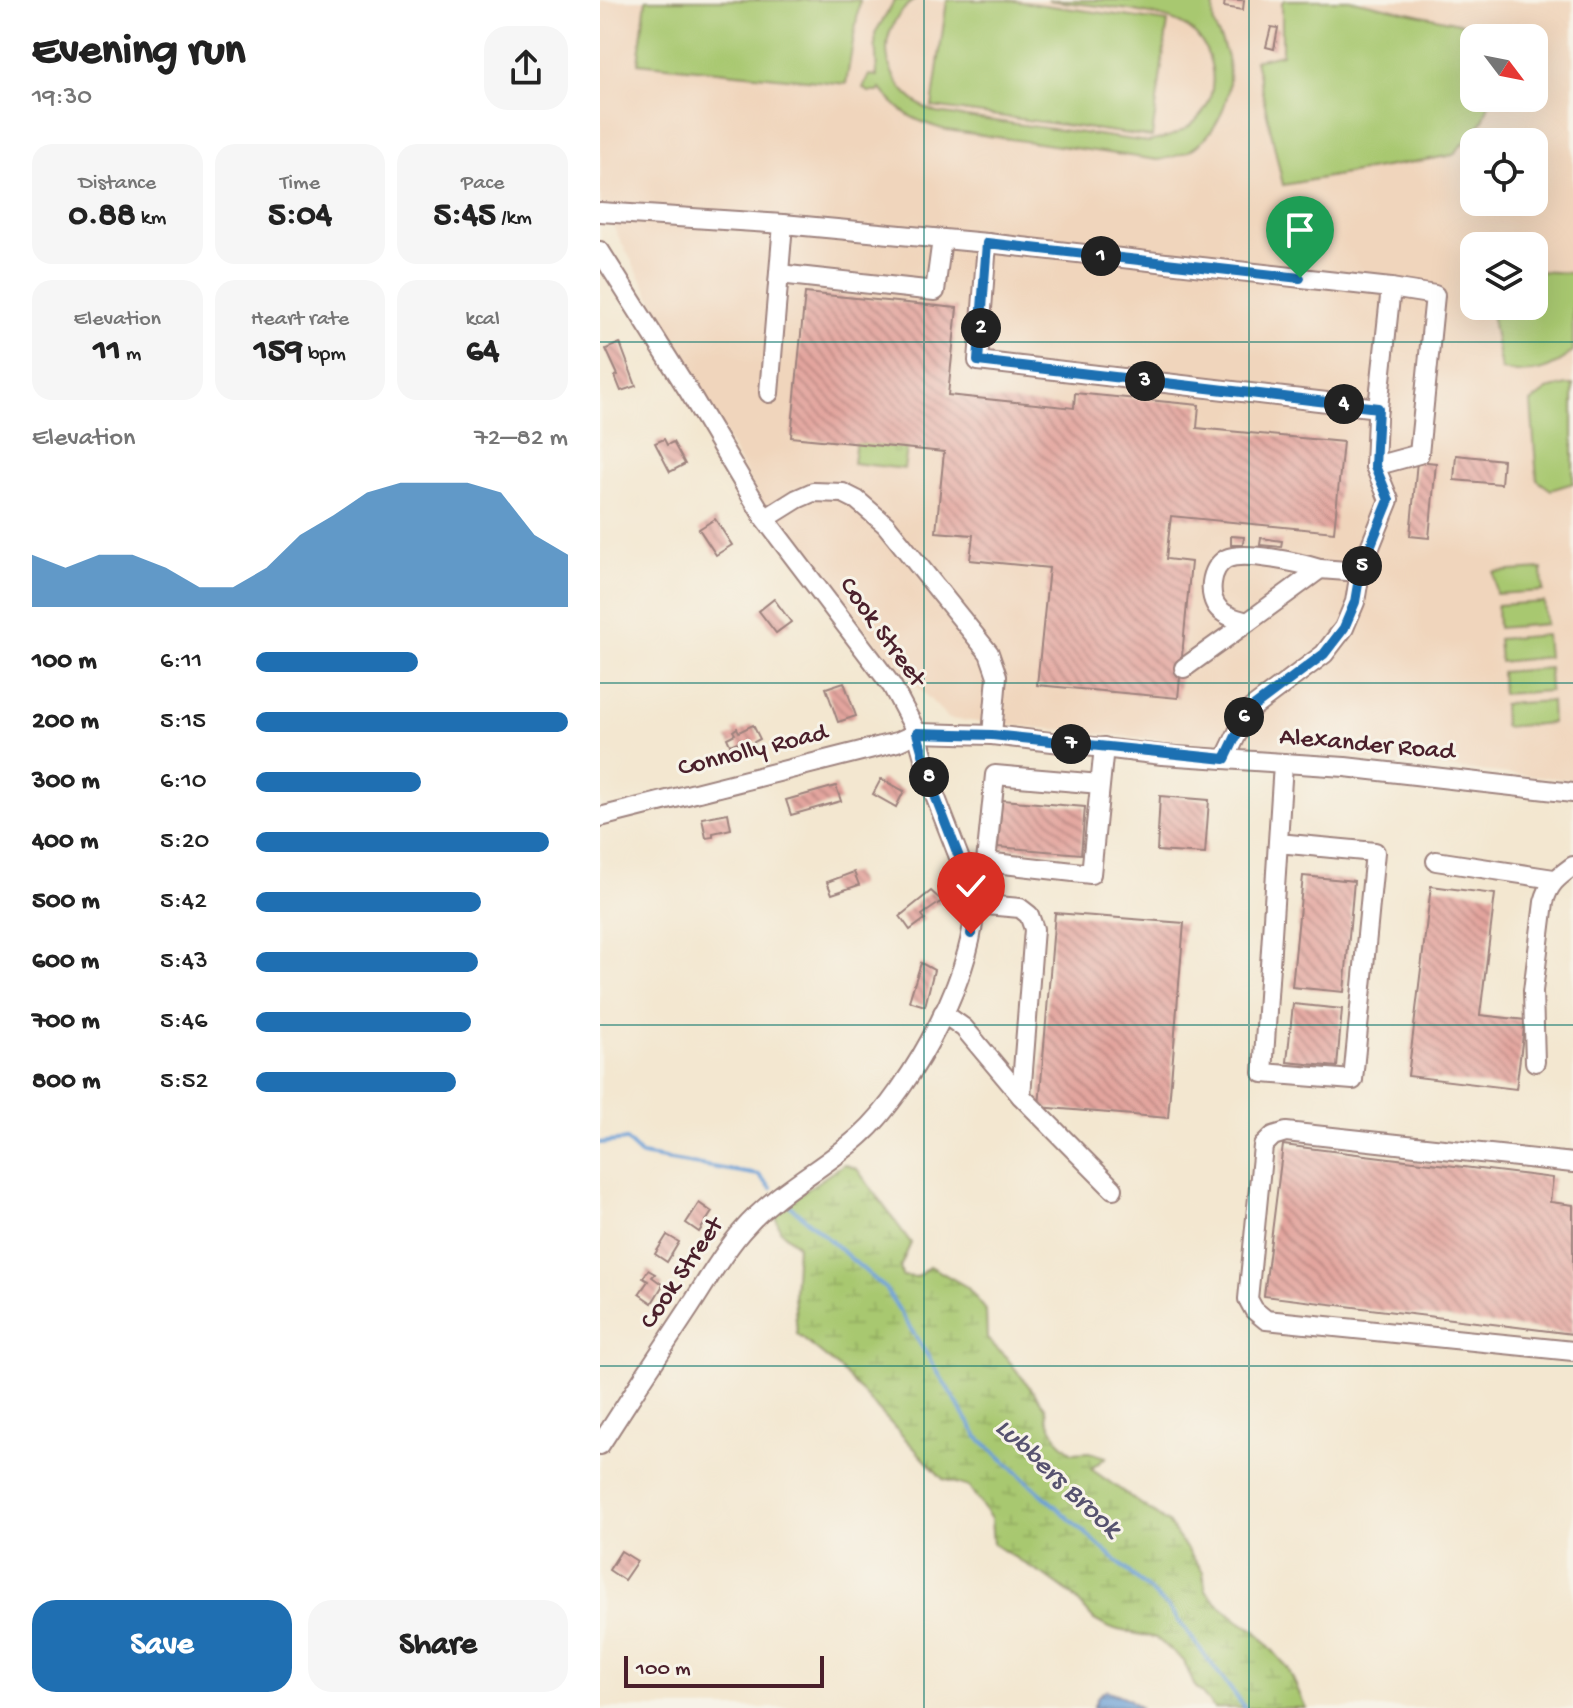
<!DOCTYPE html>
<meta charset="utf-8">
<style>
body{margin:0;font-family:"Gochi Hand",sans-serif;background:#f6f6f6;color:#222;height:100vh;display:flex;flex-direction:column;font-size:30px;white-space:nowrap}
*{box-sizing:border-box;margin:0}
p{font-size:26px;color:#767676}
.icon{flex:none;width:44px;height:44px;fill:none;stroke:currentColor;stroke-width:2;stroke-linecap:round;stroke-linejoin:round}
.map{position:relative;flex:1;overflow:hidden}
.sheet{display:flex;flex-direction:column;background:#fff;width:600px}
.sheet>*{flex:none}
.needle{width:52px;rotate:122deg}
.controls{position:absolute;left:860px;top:24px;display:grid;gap:16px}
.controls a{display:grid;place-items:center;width:88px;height:88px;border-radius:16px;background:#fff;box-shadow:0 8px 32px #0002;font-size:40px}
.scale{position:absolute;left:24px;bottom:20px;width:200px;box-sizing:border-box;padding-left:8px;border:4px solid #4a1f2b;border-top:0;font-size:22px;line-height:28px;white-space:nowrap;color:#4a1f2b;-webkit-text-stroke:6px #f7f3e8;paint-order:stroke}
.pin{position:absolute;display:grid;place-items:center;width:68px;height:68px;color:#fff;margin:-82px -34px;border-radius:50% 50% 50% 0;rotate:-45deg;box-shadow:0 0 8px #0007}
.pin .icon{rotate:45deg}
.km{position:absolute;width:40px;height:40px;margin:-20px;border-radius:50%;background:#222;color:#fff;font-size:22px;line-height:40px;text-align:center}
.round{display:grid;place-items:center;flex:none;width:84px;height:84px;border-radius:24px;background:#f6f6f6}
.head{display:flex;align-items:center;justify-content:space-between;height:136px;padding:0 32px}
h1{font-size:44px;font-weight:700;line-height:60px}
.stats{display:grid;grid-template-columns:repeat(3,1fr);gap:12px;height:136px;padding:8px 32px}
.stats div{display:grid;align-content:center;border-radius:20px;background:#f6f6f6;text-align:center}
.stats b{font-size:34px;font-weight:700}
.stats small{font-size:22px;font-weight:400}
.stats p{font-size:22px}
.chart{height:224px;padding:16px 32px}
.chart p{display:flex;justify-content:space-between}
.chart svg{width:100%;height:144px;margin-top:8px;fill:#1f6fb2;opacity:.7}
.cta{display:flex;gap:16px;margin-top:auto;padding:16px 32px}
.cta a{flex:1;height:92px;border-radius:24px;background:#1f6fb2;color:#fff;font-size:32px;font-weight:700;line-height:92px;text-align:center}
.cta a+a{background:#f6f6f6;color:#222}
ul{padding:0 32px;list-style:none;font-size:26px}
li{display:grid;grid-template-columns:128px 96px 1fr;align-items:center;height:60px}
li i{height:20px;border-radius:10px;background:#1f6fb2}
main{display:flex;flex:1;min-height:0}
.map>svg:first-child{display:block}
.built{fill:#f0d5bc;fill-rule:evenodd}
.wetland{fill:url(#wetland-marsh);stroke:#79744e;stroke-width:2}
.park{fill:url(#park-tufts);stroke:#79744e;stroke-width:2}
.garden{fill:#a8c870;stroke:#79744e;stroke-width:2}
.water{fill:url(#water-rules);stroke:#5a5f80;stroke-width:2}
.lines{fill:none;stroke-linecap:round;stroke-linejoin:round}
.stream{stroke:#699fd6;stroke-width:4}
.building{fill:url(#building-back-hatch)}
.minor-casing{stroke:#9e837e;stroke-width:22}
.minor{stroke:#fff;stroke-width:18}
.route-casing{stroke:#fff;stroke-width:16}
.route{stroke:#1f6fb2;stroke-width:10}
.grid{fill:none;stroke:#0f766e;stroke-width:2;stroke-opacity:0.55}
.labels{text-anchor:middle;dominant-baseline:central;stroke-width:6;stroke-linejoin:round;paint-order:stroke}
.street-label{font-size:26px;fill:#4a1f2b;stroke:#f7f3e8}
.water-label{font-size:28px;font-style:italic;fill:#56526f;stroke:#f7f3e8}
</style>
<main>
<section class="sheet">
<div class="head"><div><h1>Evening run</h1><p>19:30</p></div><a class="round"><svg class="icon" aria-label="share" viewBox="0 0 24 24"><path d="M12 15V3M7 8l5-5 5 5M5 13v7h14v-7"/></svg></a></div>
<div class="stats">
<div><p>Distance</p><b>0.88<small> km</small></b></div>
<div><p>Time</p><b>5:04</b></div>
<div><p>Pace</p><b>5:45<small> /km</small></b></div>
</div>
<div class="stats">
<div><p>Elevation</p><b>11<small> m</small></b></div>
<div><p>Heart rate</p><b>159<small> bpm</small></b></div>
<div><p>kcal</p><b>64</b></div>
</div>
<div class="chart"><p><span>Elevation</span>72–82 m</p>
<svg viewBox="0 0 160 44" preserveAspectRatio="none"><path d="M0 44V28L10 32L20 28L30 28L40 32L50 38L60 38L70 32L80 22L90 16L100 9L110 6L120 6L130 6L140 9L150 22L160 28V44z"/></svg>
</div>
<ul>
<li><b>100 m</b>6:11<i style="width:52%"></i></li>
<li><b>200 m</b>5:15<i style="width:100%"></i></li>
<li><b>300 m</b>6:10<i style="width:53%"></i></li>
<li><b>400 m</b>5:20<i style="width:94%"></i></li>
<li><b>500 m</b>5:42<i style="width:72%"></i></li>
<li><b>600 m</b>5:43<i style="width:71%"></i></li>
<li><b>700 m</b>5:46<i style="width:69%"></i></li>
<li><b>800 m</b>5:52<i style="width:64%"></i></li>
</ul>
<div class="cta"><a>Save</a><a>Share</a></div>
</section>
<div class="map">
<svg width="973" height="1708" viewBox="0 0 973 1708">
<defs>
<pattern id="wetland-marsh" width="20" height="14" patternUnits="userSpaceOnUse" patternTransform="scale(2)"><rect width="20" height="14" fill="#a8c870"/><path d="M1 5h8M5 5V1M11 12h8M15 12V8" fill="none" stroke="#92ab61"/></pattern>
<pattern id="park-tufts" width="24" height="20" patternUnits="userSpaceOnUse" patternTransform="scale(2)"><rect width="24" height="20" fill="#a8c870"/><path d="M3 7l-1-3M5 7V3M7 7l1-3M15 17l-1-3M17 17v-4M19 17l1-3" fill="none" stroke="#92ab61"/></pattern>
<pattern id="water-rules" width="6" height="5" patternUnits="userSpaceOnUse" patternTransform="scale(2)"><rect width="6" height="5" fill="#699fd6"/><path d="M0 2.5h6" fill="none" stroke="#5881ae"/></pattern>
<pattern id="building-back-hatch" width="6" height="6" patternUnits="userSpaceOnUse" patternTransform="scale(2)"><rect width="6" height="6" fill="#e3a59e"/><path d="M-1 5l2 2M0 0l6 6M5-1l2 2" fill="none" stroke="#ba8681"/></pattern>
</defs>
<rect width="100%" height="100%" fill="#f7f3e8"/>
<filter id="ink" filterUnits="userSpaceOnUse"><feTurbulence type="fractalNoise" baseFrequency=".0125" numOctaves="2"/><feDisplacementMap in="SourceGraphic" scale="16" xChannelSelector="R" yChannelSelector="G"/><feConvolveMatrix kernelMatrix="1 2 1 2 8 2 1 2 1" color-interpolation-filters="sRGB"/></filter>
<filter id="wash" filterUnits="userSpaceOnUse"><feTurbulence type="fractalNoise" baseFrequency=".006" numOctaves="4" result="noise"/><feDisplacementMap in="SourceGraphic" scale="32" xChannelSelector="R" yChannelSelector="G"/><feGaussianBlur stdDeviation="1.8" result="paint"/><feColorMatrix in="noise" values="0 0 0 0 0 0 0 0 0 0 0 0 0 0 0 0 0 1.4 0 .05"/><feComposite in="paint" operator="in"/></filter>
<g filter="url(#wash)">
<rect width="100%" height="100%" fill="#f3e7d0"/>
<path class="built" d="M0 0H973V780L349 719 283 651 159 499 0 202ZM874 38H934V98H874ZM874 142H934V202H874ZM874 246H934V306H874Z"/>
<polygon class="wetland" points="244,1164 257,1169 311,1243 300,1267 302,1276 317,1277 330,1266 367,1287 386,1310 387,1339 406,1357 446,1408 447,1419 459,1441 472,1453 489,1452 506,1457 491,1469 568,1523 603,1572 606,1591 616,1602 640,1622 655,1630 688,1668 706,1708 614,1708 594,1685 584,1661 556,1638 509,1628 494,1620 473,1596 451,1580 393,1544 391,1519 369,1487 343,1479 239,1368 197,1334 194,1294 197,1245 180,1230 175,1214 200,1194"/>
<polygon class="park" points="256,439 308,443 304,469 253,463"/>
<g class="garden">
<polygon points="46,0 260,0 246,84 38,63"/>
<path d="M295 0H314C267 36 286 93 336 113L548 142C575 137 601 126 610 98 618 70 607 37 581 24 552 9 483 5 448 0H589L614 4C611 35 618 26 625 51 637 87 622 131 589 151 580 156 568 158 558 160L346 130C314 121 301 114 280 88L278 92H269L263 88 269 75 277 76 275 33Z"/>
<polygon points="347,0 408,0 568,22 552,137 332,107"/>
<polygon points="685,0 753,0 900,32 900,38 874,38 874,98 891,98 883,121 853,155 683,185 655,60 682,54 682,2"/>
<path d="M934 271 973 273V351C951 372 931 376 901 370L890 306H934Z"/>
<polygon points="967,385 973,385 973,483 951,490 937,480 931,402 947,390"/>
<polygon points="942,569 943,591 896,594 894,572"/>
<polygon points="944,602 946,624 898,628 897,605"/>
<polygon points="946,635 948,657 900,662 898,639"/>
<polygon points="949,668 950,691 902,694 901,672"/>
<polygon points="951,701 952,723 904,727 903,704"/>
</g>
<polygon class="water" points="506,1690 529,1699 540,1708 493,1708 498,1696"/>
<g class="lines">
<g class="stream">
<polyline points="0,1143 26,1140 41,1155 159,1175 171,1188"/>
<polyline points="187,1203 286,1289 378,1437 569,1608 645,1708"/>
</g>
</g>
<g id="blocks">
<g class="building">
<polygon points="625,0 644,0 643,10 624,7"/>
<polygon points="671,27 678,28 674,49 666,47"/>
<polygon points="205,293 357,308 348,395 474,408 475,393 599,405 597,428 743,442 734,532 571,516 566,559 591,562 578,698 437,685 449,568 370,560 373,535 336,532 344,452 191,437"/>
<polygon points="20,343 36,386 21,391 15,376 18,375 6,349"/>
<polygon points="64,439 67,445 73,442 85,464 70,472 55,443"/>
<polygon points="856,455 903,460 901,484 854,480"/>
<polygon points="817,461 836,463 829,538 810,536"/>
<polygon points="115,519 132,545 116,555 99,529"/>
<polygon points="631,536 644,537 643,545 631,545"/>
<polygon points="661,538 682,541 681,547 660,545"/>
<polygon points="174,599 191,622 176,633 159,611"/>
<polygon points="244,682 256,716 238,722 226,688"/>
<polygon points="153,725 160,739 141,749 137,742 130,745 127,738 135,734 133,731 137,728 139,732"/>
<polygon points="281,779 304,791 296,807 273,794"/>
<polygon points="236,786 241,801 191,815 186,800"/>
<polygon points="560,796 609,800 605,854 557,851"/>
<polygon points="402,800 485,807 481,854 398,847"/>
<polygon points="128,813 131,829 113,833 113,837 106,838 102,818"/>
<polygon points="254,872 259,885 232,894 227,882"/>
<polygon points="703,876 754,881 744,992 692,987"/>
<polygon points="831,886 895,894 880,1015 925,1020 916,1089 808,1076"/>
<polygon points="331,891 342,901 322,915 325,919 310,930 300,916"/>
<polygon points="455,913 584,923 568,1118 439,1107"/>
<polygon points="321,963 334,970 325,1006 309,1001"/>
<polygon points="693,1004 742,1009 737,1067 687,1062"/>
<polygon points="683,1145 953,1178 950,1202 973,1205 973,1334 664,1296"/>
<polygon points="99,1203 112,1212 99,1232 86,1223"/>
<polygon points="67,1235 79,1242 67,1262 55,1254"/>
<polygon points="48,1270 55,1274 52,1277 63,1285 52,1303 39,1294 48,1281 43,1278"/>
<polygon points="21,1551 37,1561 24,1580 9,1570"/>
</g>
</g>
</g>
<g filter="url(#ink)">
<use href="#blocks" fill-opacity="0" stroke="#9e837e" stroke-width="2"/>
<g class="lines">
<g class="minor-casing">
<g id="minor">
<polyline points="0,212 183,224 387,243 791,288 777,417 775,466 789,500 760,572"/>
<polyline points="387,243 378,361 778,408"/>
<path d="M0 251 88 390 165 519 292 686 317 733 334 793 373 893C384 959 310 1092 260 1136 222 1170 176 1191 142 1231 122 1254 107 1281 90 1307 60 1352 30 1398 0 1445"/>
<polyline points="179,274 335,291 342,239"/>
<polyline points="169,393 183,224"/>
<polyline points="775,466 819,454 835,295 791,288"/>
<polyline points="165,519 197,499 213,492 243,493 257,500 286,525 389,653 397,676 392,735"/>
<path d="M584 668 648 622C637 619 627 617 619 609 607 596 610 568 626 559 644 550 700 563 720 569L648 622"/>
<polyline points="625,759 648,711 724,654 744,628 755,602 760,572 720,569"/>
<polyline points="500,784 395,775 386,862 491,874 504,747"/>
<polyline points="0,817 297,742 317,733 392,735 562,755 745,767 973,793"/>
<polyline points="678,843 775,852 753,1080 663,1073 683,764"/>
<polyline points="836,861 954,879"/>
<polyline points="375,904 420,908 429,915 434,929 421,1096"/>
<polyline points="343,1013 364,1028 421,1096 513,1189"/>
<path d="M935 1062 933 991 944 902C949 883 958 877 973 866"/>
<polyline points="973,1163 686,1132 673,1136 663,1146 648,1299 654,1310 666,1320 973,1351"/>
</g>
</g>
<use href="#minor" class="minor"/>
</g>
</g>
<g class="lines" filter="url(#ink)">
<g class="route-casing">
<polyline id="route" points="371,934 375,904 373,893 334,793 317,733 392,735 625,759 648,711 724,654 744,628 755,602 760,572 789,500 775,466 778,408 378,361 387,243 700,278"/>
</g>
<use href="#route" class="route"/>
</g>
<path class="grid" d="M324 0V1708M649 0V1708M0 342H973M0 683H973M0 1025H973M0 1366H973"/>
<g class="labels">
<g class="street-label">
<text transform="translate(281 633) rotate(54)">Cook Street</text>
<text transform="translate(767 746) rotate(5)">Alexander Road</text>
<text transform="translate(153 752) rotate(-14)">Connolly Road</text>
<text transform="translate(83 1274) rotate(-56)">Cook Street</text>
</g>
<g class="water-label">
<text transform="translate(457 1479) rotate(43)">Lubbers Brook</text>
</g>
</g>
</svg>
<div class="controls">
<a><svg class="needle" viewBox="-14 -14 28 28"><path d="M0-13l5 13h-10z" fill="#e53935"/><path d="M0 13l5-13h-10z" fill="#767676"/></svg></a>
<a><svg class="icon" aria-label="locate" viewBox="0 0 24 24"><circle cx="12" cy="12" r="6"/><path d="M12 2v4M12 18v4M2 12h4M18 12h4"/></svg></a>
<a><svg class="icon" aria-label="layers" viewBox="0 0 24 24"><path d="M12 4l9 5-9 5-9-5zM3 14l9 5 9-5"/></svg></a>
</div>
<div class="scale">100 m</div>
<div class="pin" style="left:700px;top:278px;background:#1e9e55"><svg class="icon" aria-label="arrive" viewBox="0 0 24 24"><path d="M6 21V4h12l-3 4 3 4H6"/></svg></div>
<div class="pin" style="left:371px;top:934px;background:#d93025"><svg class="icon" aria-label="check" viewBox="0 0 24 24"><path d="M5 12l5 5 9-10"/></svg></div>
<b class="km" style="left:501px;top:256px">1</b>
<b class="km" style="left:381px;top:328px">2</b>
<b class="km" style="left:545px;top:381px">3</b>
<b class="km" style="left:744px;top:404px">4</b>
<b class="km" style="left:762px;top:566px">5</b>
<b class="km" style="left:644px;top:717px">6</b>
<b class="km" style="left:471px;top:744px">7</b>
<b class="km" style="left:329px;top:777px">8</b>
</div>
</main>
